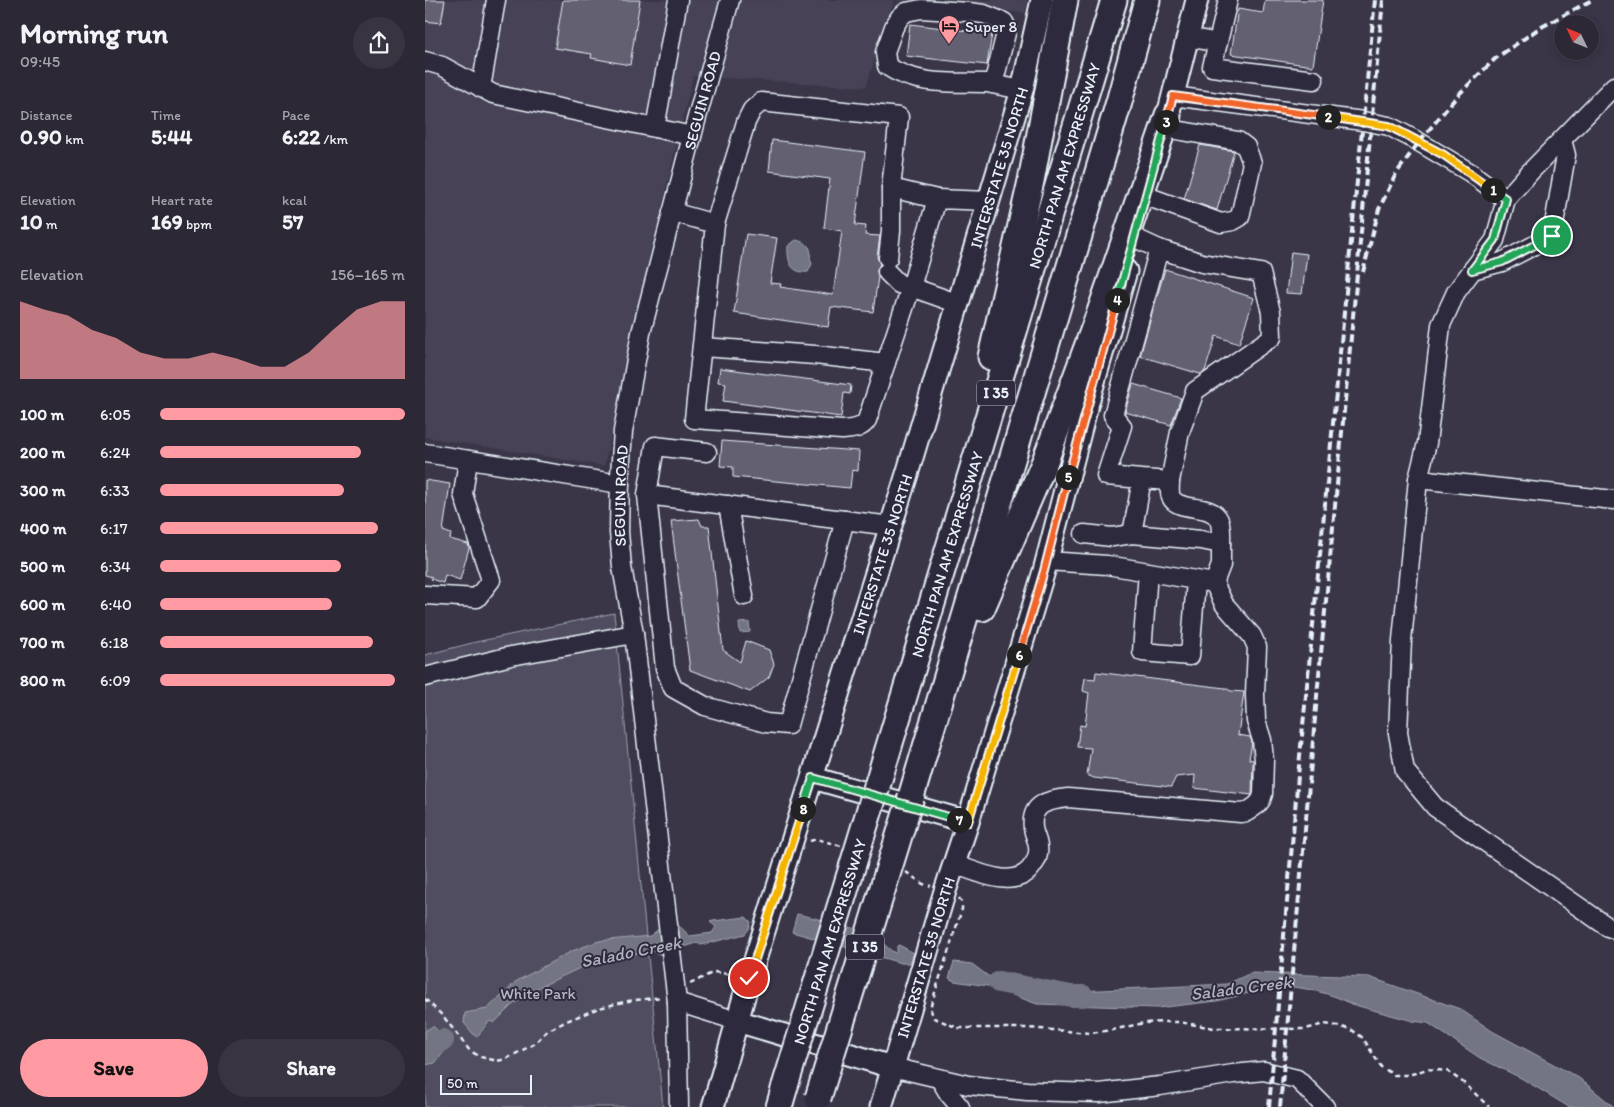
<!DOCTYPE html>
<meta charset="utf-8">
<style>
body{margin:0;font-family:Itim,sans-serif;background:#383442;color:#f1f3f6;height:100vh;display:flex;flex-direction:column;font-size:19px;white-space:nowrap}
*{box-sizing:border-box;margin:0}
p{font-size:16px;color:#a6a6ad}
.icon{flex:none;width:28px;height:28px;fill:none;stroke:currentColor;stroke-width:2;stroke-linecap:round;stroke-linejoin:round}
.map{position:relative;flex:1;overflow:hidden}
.details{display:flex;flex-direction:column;background:#2c2836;width:425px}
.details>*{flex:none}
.needle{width:32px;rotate:313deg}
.fabs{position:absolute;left:1129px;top:15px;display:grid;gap:10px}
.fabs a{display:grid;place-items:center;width:45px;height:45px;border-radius:50%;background:#2c2836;box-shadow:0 2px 12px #0003,0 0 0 1px #484451;font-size:25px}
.scale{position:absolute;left:15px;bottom:12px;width:92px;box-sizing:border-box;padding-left:5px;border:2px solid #e8f1f8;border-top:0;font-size:14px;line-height:18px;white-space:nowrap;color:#e8f1f8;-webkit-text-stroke:4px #2f2a3d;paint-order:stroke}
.pin{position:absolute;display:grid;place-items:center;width:42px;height:42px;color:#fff;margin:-21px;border:2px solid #fff;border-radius:50%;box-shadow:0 1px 5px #0007}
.km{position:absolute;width:25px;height:25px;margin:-12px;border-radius:50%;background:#222;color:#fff;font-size:14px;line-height:25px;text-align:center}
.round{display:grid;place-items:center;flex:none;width:52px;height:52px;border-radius:26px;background:#383442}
.overview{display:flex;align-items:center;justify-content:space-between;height:85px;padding:0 20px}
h1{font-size:28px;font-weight:800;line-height:38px}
.metrics{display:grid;grid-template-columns:repeat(3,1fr);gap:8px;height:85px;padding:5px 20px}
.metrics div{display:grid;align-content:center}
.metrics b{font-size:21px;font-weight:800}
.metrics small{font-size:14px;font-weight:400}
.metrics p{font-size:14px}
.chart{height:140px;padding:10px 20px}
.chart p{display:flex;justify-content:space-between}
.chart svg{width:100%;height:90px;margin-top:5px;fill:#ff9aa2;opacity:.7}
.cta{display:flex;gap:10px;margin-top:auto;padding:10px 20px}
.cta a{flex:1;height:58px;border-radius:30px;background:#ff9aa2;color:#111;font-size:20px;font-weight:800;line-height:58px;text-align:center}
.cta a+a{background:#383442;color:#f1f3f6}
ul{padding:0 20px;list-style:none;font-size:16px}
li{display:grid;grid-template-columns:80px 60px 1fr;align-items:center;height:38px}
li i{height:12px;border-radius:6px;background:#ff9aa2}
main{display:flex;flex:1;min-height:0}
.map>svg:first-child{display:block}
.built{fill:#464354}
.green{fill:#504e5f;stroke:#9ca0ac}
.water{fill:#737482;stroke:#a2a6b1}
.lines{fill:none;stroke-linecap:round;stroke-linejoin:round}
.river{stroke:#737482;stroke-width:22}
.building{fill:#636171;stroke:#e8f1f8}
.minor-casing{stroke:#e8f1f8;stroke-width:21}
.major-casing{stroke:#e8f1f8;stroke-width:25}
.highway-casing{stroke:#e8f1f8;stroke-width:29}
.path{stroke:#e8f1f8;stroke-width:2.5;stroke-dasharray:5 4;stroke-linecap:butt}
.minor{stroke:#2f2a3d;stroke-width:18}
.major{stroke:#2f2a3d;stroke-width:21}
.highway{stroke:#2f2a3d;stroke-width:25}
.rail{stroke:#e8f1f8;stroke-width:4;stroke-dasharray:8 4;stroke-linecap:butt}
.highway-bridge-casing{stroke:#e8f1f8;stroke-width:29;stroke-linecap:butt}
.highway-bridge{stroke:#2f2a3d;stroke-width:25}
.split-1-casing{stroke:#fff;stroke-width:10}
.split-2-casing{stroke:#fff;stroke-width:10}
.split-3-casing{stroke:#fff;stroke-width:10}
.split-4-casing{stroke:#fff;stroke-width:10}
.split-5-casing{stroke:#fff;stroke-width:10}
.split-6-casing{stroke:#fff;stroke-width:10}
.split-7-casing{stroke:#fff;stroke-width:10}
.split-8-casing{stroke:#fff;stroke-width:10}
.split-9-casing{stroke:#fff;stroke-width:10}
.split-1{stroke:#22a559;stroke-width:6}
.split-2{stroke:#f5b400;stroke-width:6}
.split-3{stroke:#f0652b;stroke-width:6}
.split-4{stroke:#22a559;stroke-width:6}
.split-5{stroke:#f0652b;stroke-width:6}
.split-6{stroke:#f0652b;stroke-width:6}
.split-7{stroke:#f5b400;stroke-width:6}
.split-8{stroke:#22a559;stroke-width:6}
.split-9{stroke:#f5b400;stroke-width:6}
.labels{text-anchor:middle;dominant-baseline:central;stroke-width:4;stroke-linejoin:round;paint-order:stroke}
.shield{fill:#2f2a3d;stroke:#b0b5c0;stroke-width:1}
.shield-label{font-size:15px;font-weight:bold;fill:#e8f1f8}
.poi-label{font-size:16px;fill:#e8f1f8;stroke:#2f2a3d;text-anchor:start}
.street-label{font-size:16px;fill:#e8f1f8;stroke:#2f2a3d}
.park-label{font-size:16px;fill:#b3b8c2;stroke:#2f2a3d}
.water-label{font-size:18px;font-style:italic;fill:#aeb2bd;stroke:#2f2a3d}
</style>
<main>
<section class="details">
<div class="overview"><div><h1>Morning run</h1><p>09:45</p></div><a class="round"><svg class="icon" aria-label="share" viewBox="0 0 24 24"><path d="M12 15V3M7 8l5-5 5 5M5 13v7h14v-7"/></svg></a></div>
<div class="metrics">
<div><p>Distance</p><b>0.90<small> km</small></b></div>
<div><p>Time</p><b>5:44</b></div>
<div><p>Pace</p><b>6:22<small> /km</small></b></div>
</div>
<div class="metrics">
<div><p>Elevation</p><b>10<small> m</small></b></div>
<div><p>Heart rate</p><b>169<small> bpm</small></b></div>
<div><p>kcal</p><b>57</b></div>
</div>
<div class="chart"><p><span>Elevation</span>156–165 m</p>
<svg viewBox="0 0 160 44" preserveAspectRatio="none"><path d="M0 44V6L10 10L20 13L30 20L40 24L50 31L60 34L70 34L80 31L90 34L100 38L110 38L120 31L130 20L140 10L150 6L160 6V44z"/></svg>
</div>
<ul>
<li><b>100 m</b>6:05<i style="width:100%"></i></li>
<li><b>200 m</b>6:24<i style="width:82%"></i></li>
<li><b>300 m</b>6:33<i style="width:75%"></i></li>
<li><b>400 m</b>6:17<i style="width:89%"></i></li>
<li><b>500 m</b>6:34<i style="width:74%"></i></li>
<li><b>600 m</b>6:40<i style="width:70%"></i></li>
<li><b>700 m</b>6:18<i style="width:87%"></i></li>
<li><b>800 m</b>6:09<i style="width:96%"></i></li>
</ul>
<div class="cta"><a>Save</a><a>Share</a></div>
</section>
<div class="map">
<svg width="1189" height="1107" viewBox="0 0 1189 1107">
<rect width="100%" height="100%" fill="#3a3648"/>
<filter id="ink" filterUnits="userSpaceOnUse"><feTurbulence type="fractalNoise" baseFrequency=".02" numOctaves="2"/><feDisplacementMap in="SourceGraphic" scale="10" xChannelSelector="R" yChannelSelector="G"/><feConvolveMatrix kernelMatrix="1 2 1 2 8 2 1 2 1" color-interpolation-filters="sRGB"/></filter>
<g filter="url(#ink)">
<polygon class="built" points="0,0 603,0 600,13 469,0 441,87 268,76 246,167 179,466 0,437"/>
<polygon class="green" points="189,613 238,1107 0,1107 0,655 51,642"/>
<g class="water">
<path d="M371 240C381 242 388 247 385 258L387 264 383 272C366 274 362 261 363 246Z"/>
<polygon points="324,622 325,632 315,633 314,623"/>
<path d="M372 914C397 920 425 925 449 936 457 940 461 948 470 953L472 951V946L474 945 489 953 485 963H476L367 932Z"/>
<path d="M321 917 326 922 324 929 320 934 276 945 272 943 259 947 256 952 239 956 227 951 172 960 108 990 86 1006 69 1023 65 1021C60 1025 57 1032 51 1037L39 1023 40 1013 62 1009 83 990 90 982 147 951 174 941 225 936 236 927 253 925 265 936 287 933 291 927 285 922 288 921Z"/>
<path d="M529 962 547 964 563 976 596 983 613 993 802 984 826 973 944 977 1035 1009 1067 1031 1154 1078 1189 1107H1144L1096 1078 1055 1058 1003 1023 988 1021 926 1004C908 992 846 978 828 992L792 1001 732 1008 612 1004 563 986 529 981 524 978Z"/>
<polygon points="8,1026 14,1032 19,1052 10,1063 0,1065 0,1031"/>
</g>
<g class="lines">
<g class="river">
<polyline points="574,982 646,996 658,996"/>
<polyline points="0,1052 18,1040"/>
</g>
</g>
<g class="building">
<polygon points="0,0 20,0 16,23 0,21"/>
<polygon points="138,0 215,0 205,65 166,58 167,54 130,48"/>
<polygon points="840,0 898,0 888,66 806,54 813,9 838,13"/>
<polygon points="485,24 567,34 562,65 481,56"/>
<polygon points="347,140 440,152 430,225 441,226 440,235 455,236 452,257 455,264 452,270 453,277 448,312 406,307 403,327 309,313 321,234 352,238 345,283 356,284 355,287 408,295 417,231 399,228 405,179 344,171"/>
<polygon points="775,145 809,151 792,210 759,199"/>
<polygon points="866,252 882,254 877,294 861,293"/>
<polygon points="740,269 829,298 814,344 791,336 780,371 775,374 715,356"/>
<polygon points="295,368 426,385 425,394 419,393 416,417 298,401 301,383 293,382"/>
<polygon points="708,384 756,398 746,425 700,412"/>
<polygon points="297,441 434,451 433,471 427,470 425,488 308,477 308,467 295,466"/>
<polygon points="0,480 25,484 18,531 26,534 25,539 43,544 44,548 35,580 20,575 18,583 6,579 7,577 0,575"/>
<polygon points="274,519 277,526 284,526 298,650 315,662 321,641 344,650 349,664 344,677 325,692 265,670 246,521"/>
<polygon points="671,672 800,688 806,691 819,692 813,735 825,737 827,742 824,759 828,760 827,795 769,788 770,775 751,777 746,787 669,778 662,775 666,748 652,747 655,725 660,726 664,693 658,691 660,678 670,679"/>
</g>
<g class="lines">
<g class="minor-casing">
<g id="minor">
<polyline points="803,0 787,67 889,80"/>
<polyline points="763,37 793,43"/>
<polyline points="0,61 17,66 68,94 230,128 253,0"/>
<path d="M567 84 571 73 582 29 579 22 559 14 543 12 496 9 481 12 475 17 469 27 460 52 462 66C491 86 529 82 563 83L567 84 597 90"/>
<polyline points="1189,86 1105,172 1081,199 1070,240 1031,292 1016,325 1002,443 993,479 977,640 973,733 980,771 1010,807 1183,927 1189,929"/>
<polyline points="56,88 71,0"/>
<polyline points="748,96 938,121 964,126 994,142 1046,173 1081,199"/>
<polyline points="230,128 267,136"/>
<polyline points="721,196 796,223 808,221 815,217 827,163 821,147 813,141 740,128"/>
<polyline points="247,212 290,224 321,122 327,110 336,102 474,117 466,188 512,199"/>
<path d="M290 224 269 419 417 430C427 429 437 429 442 420L486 287 534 304"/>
<polyline points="710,238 734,249"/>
<polyline points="463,258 466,231 466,188"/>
<polyline points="1047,270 1077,262 1127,236 1141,155 1137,140"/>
<polyline points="462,272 474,284 486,287 512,199 564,201"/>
<polyline points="277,347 390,355 461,363"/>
<polyline points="282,452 230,446 222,495 240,668 248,688 280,706 341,723 363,725 420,520"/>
<polyline points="0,453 195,484"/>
<polyline points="717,479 681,476 697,426 688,415 734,249 777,263 836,273 846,312 847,337 770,391 755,432 745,481 717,479 707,534 776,540 796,544 796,565 789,583"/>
<polyline points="993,479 1189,500"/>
<path d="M745 481C745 485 744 493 746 497 753 513 786 502 794 520 797 527 796 536 796 544"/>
<polyline points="222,495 466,526"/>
<polyline points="303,505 319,596"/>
<polyline points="659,534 687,537 707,534"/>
<polyline points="723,572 717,652 765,656 771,581"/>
<polyline points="0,595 52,598 66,580 38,494 43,460"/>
<polyline points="0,677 86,656 209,634"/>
<path d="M529 864C552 872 592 892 608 865 612 860 614 854 613 847 613 841 609 835 608 828 605 803 624 800 643 798L816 813 822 812 832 805 836 800 838 794 839 760 837 740 831 721 830 694 832 647 827 636 799 604 789 583 682 565 622 561"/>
<polyline points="252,1002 312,1021"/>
<polyline points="467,1067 543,1085 602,1091 674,1093 735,1086 808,1074 839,1071 872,1079 900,1107"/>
<polyline points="515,1079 524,1094 535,1107"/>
<path id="s1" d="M254 1107 252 1002 209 634 197 567 194 532 195 475 198 431 216 333 271 121 305 0"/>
</g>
</g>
<g class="major-casing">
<g id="major">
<polyline points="739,131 772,0"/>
<polyline points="388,778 543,822"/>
<polyline points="312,1021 467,1067"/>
<path id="s2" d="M288 1107 324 979 483 471 597 90 617 0"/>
<path id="s3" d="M456 1107 520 891 543 822 619 571 661 409 701 271"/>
</g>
</g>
<g class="highway-casing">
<g id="highway">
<polyline points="566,357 606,181 640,0"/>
<polyline points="557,608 620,461 675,312 743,115"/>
<path id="s4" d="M452 786 689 0"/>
<polyline points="486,797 694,102 722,0"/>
<polyline points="354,1107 360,1086"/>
</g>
</g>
<g class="path">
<polyline points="385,841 392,839 416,846"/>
<polyline points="481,872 498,884 506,886"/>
<polyline points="534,898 537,903 537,909 505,1008 509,1018 533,1028 603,1028 665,1033 687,1030 719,1023 738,1022 754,1022 789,1028 881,1029 899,1024 913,1026 927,1030 938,1038 956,1067 969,1075 984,1075 1002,1069 1022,1071 1039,1083 1064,1107"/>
<polyline points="265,984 289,972 309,975"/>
<polyline points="0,999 18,1016 45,1051 56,1057 72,1061 81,1059 109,1044 122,1031 144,1020 174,1008 203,1001 237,997"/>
</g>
<use href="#minor" class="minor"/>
<use href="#major" class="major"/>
<use href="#highway" class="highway"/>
<g class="rail">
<polyline points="938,272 954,209 971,174 994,142 1033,95 1071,58 1113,29 1167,0"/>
<polyline points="844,1107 873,776 950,0"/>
<polyline points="855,1107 893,685 958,0"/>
</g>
<g class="highway-bridge-casing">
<g id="highway-bridge">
<path id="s5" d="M360 1086 452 786"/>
<polyline points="393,1098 486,797"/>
</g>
</g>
<use href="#highway-bridge" class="highway-bridge"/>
</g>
</g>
<g class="lines" filter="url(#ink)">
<g class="split-1-casing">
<polyline id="split-1" points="1068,190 1081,199 1070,240 1047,270 1077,262 1127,236"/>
</g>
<g class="split-2-casing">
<polyline id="split-2" points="903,117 964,126 1019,155 1068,190"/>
</g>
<g class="split-3-casing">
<polyline id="split-3" points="741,122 748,96 903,117"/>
</g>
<g class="split-4-casing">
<polyline id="split-4" points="692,300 741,122"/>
</g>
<g class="split-5-casing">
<polyline id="split-5" points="643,477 692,300"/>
</g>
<g class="split-6-casing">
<polyline id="split-6" points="594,655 619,571 643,477"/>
</g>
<g class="split-7-casing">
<polyline id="split-7" points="534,820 543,822 594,655"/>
</g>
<g class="split-8-casing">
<polyline id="split-8" points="378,809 388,778 534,820"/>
</g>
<g class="split-9-casing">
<polyline id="split-9" points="324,978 378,809"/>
</g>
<use href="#split-1" class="split-1"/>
<use href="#split-2" class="split-2"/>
<use href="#split-3" class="split-3"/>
<use href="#split-4" class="split-4"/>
<use href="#split-5" class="split-5"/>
<use href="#split-6" class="split-6"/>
<use href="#split-7" class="split-7"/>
<use href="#split-8" class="split-8"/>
<use href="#split-9" class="split-9"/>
</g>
<defs>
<g id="hotel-pin" transform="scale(1.125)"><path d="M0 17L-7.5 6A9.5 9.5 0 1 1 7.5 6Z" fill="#ff9aa2" stroke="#2f2a3d"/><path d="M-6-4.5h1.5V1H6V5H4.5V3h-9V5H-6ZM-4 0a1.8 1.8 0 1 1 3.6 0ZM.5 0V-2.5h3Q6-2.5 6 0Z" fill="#111"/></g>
</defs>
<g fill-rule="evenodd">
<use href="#hotel-pin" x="524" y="26"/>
</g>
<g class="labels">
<g class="shield">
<rect x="552" y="380.5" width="38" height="25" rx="4"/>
<rect x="421" y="934.5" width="38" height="25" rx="4"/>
</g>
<g class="shield-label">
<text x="571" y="393">I 35</text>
<text x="440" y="947">I 35</text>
</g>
<g class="poi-label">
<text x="540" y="26">Super 8</text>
</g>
<g class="street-label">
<text stroke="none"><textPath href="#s1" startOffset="1020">SEGUIN ROAD</textPath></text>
<text stroke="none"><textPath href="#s4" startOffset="648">NORTH PAN AM EXPRESSWAY</textPath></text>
<text stroke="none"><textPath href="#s2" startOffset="982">INTERSTATE 35 NORTH</textPath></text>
<text stroke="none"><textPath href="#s1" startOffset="615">SEGUIN ROAD</textPath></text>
<text stroke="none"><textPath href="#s4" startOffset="242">NORTH PAN AM EXPRESSWAY</textPath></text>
<text stroke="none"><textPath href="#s2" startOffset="578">INTERSTATE 35 NORTH</textPath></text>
<text stroke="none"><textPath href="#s5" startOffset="151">NORTH PAN AM EXPRESSWAY</textPath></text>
<text stroke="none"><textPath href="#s3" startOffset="156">INTERSTATE 35 NORTH</textPath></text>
</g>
<g class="park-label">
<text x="113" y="993">White Park</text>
</g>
<g class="water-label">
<text transform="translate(206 952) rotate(-11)">Salado Creek</text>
<text transform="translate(816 988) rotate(-7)">Salado Creek</text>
</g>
</g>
</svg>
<div class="fabs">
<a><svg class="needle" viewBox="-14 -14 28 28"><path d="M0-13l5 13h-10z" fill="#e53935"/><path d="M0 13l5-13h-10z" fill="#a6a6ad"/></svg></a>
</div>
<div class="scale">50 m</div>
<div class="pin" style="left:1127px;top:236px;background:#1e9e55"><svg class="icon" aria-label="arrive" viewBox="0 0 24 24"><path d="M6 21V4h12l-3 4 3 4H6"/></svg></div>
<div class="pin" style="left:324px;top:978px;background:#d93025"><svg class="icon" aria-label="check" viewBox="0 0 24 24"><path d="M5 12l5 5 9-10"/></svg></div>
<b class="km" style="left:1068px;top:190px">1</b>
<b class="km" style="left:903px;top:117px">2</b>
<b class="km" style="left:741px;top:122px">3</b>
<b class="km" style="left:692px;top:300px">4</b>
<b class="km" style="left:643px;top:477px">5</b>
<b class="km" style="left:594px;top:655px">6</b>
<b class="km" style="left:534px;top:820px">7</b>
<b class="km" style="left:378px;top:809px">8</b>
</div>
</main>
